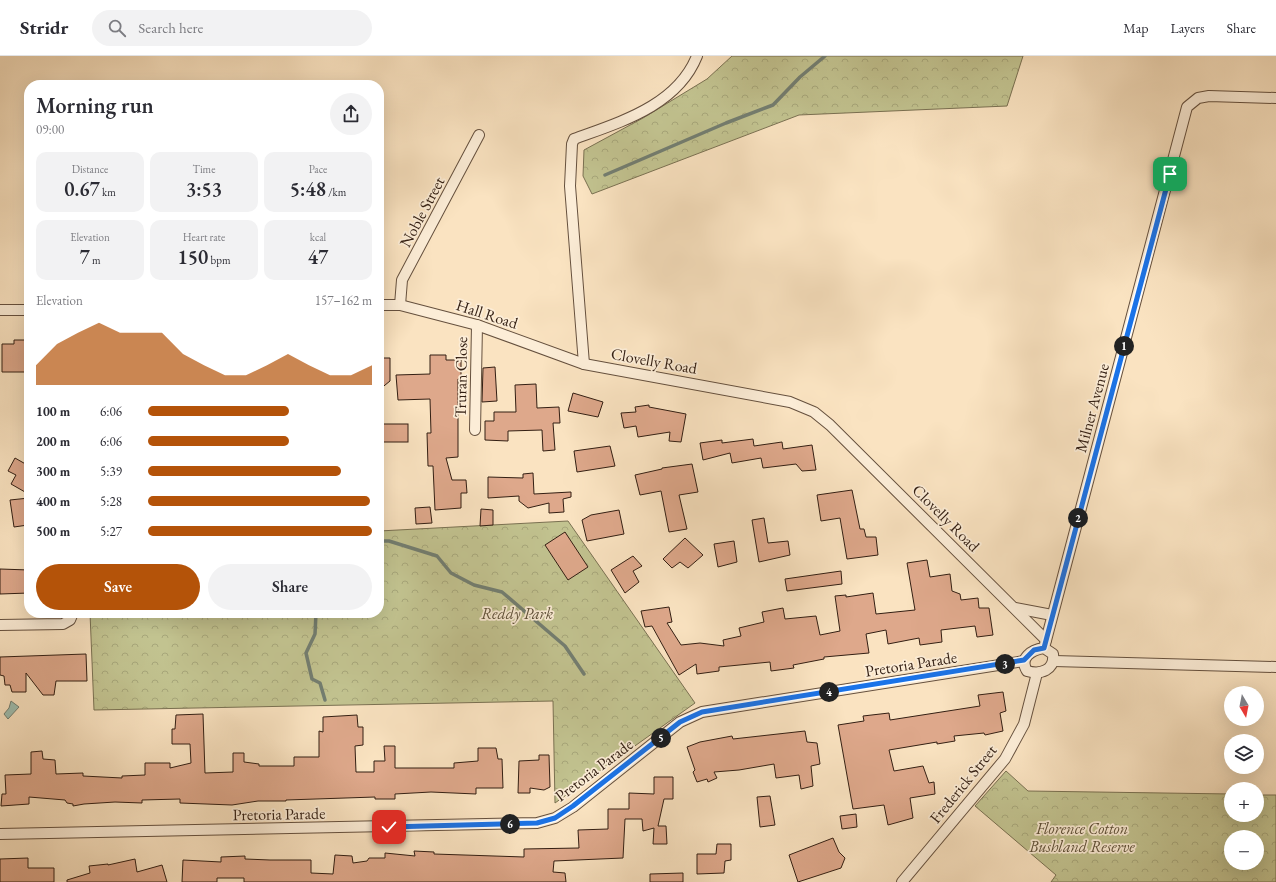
<!DOCTYPE html>
<meta charset="utf-8">
<style>
body{margin:0;font-family:"EB Garamond",serif;background:#f2f2f3;color:#2b2b33;height:100vh;display:flex;flex-direction:column;font-size:15px;white-space:nowrap}
*{box-sizing:border-box;margin:0}
p{font-size:13px;color:#7c7c81}
.icon{flex:none;width:22px;height:22px;fill:none;stroke:currentColor;stroke-width:2;stroke-linecap:round;stroke-linejoin:round}
.map{position:relative;flex:1;overflow:hidden}
.side{position:absolute;left:24px;top:24px;width:360px;height:538px;display:flex;flex-direction:column;background:#fff;border-radius:16px;box-shadow:0 4px 16px #0002}
.side>*{flex:none}
.needle{width:26px;rotate:170deg}
.tools{position:absolute;left:1224px;top:630px;display:grid;gap:8px}
.tools a{display:grid;place-items:center;width:40px;height:40px;border-radius:50%;background:#fff;box-shadow:0 4px 16px #0002;font-size:20px}
.pin{position:absolute;display:grid;place-items:center;width:34px;height:34px;color:#fff;margin:-17px;border-radius:8px;box-shadow:0 2px 6px #0006}
.km{position:absolute;width:20px;height:20px;margin:-10px;border-radius:50%;background:#222;color:#fff;font-size:11px;line-height:20px;text-align:center}
.round{display:grid;place-items:center;flex:none;width:42px;height:42px;border-radius:21px;background:#f2f2f3}
.summary{display:flex;align-items:center;justify-content:space-between;height:68px;padding:0 12px}
h1{font-size:22px;font-weight:600;line-height:30px}
.stats{display:grid;grid-template-columns:repeat(3,1fr);gap:6px;height:68px;padding:4px 12px}
.stats div{display:grid;align-content:center;border-radius:10px;background:#f2f2f3;text-align:center}
.stats b{font-size:20px;font-weight:600}
.stats small{font-size:11px;font-weight:400}
.stats p{font-size:11px}
.chart{height:112px;padding:8px 12px}
.chart p{display:flex;justify-content:space-between}
.chart svg{width:100%;height:72px;margin-top:4px;fill:#b45309;opacity:.7}
.cta{display:flex;gap:8px;margin-top:auto;padding:8px 12px}
.cta a{flex:1;height:46px;border-radius:24px;background:#b45309;color:#fff;font-size:16px;font-weight:600;line-height:46px;text-align:center}
.cta a+a{background:#f2f2f3;color:#2b2b33}
ul{padding:0 12px;list-style:none;font-size:13px}
li{display:grid;grid-template-columns:64px 48px 1fr;align-items:center;height:30px}
li i{height:10px;border-radius:5px;background:#b45309}
header{display:flex;align-items:center;gap:24px;box-sizing:border-box;height:56px;padding:0 20px;background:#fff;border-bottom:1px solid #e1e1e2}
header strong{font-size:19px}
nav{display:flex;gap:22px;margin-inline-start:auto;font-size:14px}
.search{width:280px;height:36px;background:#f2f2f3;display:flex;align-items:center;gap:10px;box-sizing:border-box;padding:0 14px;border-radius:22px;color:#7c7c81;font-size:15px}
.map>svg:first-child{display:block}
.forest{fill:url(#forest-crowns);stroke:#7a7152;fill-rule:evenodd}
.water{fill:url(#water-ripples);stroke:#737e71}
.lines{fill:none;stroke-linecap:round;stroke-linejoin:round}
.stream{stroke:#737e71;stroke-width:3.5}
.building{fill:#dea88b;stroke:#331f13}
.minor-casing{stroke:#65503e;stroke-width:12}
.minor{stroke:#fcedd7;stroke-width:10}
.route-casing{stroke:#fff;stroke-width:8}
.route{stroke:#1a73e8;stroke-width:5}
.labels{text-anchor:middle;dominant-baseline:central;stroke-width:3.5;stroke-linejoin:round;paint-order:stroke}
.street-label{font-size:16px;fill:#331f13;stroke:#fcedd7}
.park-label{font-size:16px;font-style:italic;fill:#5e5038;stroke:#fcedd7}
</style>
<header>
<strong>Stridr</strong>
<div class="search"><svg class="icon" aria-label="search" viewBox="0 0 24 24"><circle cx="10" cy="10" r="6"/><path d="M15 15l6 6"/></svg>Search here</div>
<nav><a>Map</a><a>Layers</a><a>Share</a></nav>
</header>
<div class="map">
<svg width="1276" height="826" viewBox="0 0 1276 826">
<defs>
<pattern id="forest-crowns" width="20" height="18" patternUnits="userSpaceOnUse"><rect width="20" height="18" fill="#c2c390"/><path d="M2 6a3 3 0 1 1 6 0M12 15a3 3 0 1 1 6 0" fill="none" stroke="#a7a77b"/></pattern>
<pattern id="water-ripples" width="26" height="14" patternUnits="userSpaceOnUse"><rect width="26" height="14" fill="#9ebeb0"/><path d="M2 4q2-2 4 0t4 0M15 11q2-2 4 0t4 0" fill="none" stroke="#819a8e"/></pattern>
</defs>
<rect width="100%" height="100%" fill="#fae3c1"/>
<filter id="stains"><feTurbulence type="fractalNoise" baseFrequency=".005" numOctaves="4"/><feColorMatrix values="0 0 0 0 .2 0 0 0 0 .09 0 0 0 0 .02 0 0 0 .5 -.17"/></filter>
<radialGradient id="worn" r=".72"><stop offset=".6" stop-color="#630" stop-opacity="0"/><stop offset="1" stop-color="#630" stop-opacity=".3"/></radialGradient>
<g class="forest">
<polygon points="732,0 1023,0 1007,50 799,59 592,138 583,120 584,94 643,62 707,23"/>
<polygon points="568,465 695,647 555,747 553,645 94,654 90,557 379,557 379,475"/>
<path d="M1006 715 1028 735 1231 738V759H1257V739H1276V826H1051L1056 819 975 750ZM1231 781H1257V807H1231Z"/>
</g>
<polygon class="water" points="11,645 19,651 8,663 4,658 9,652"/>
<g class="lines">
<g class="stream">
<polyline points="605,119 726,67 773,49 800,21 825,0"/>
<polyline points="379,485 389,485 437,500 451,517 474,529 502,536 565,590 584,618"/>
<polyline points="316,557 315,578 306,597 312,623 320,627 325,644"/>
</g>
</g>
<g class="building">
<polygon points="14,284 29,284 29,316 2,316 2,288 14,288"/>
<polygon points="430,299 446,299 446,304 461,304 461,323 458,323 458,401 446,402 452,424 466,424 467,437 461,437 461,452 435,454 433,410 428,410 427,377 431,377 430,343 398,344 396,319 430,318"/>
<polygon points="379,302 390,302 390,325 379,334"/>
<polygon points="495,311 497,345 482,346 483,312"/>
<polygon points="536,328 537,352 559,351 560,367 553,367 555,394 543,395 542,374 508,375 508,385 485,384 485,365 494,365 494,356 516,356 515,329"/>
<polygon points="573,337 603,346 598,361 568,355"/>
<polygon points="649,349 649,351 686,358 681,386 669,385 670,376 638,381 636,370 624,372 621,357 636,356 635,351"/>
<rect x="382" y="368" width="26" height="18"/>
<polygon points="753,383 754,390 782,386 783,393 812,389 816,414 802,415 796,408 763,412 761,402 732,407 730,397 703,404 700,387 722,384 722,387"/>
<polygon points="610,390 615,410 577,416 574,395"/>
<polygon points="15,402 29,410 29,429 25,436 11,428 16,419 8,415"/>
<polygon points="692,408 698,436 679,439 687,473 669,476 661,435 640,439 635,419 662,413 662,412"/>
<polygon points="533,417 534,438 571,436 571,441 563,443 564,456 549,457 549,447 528,452 519,445 519,440 488,442 488,421 523,422 523,418"/>
<polygon points="852,434 860,473 864,473 866,481 876,481 878,499 847,503 840,462 821,465 817,439"/>
<polygon points="29,442 28,469 14,471 10,444"/>
<polygon points="430,451 432,467 416,468 415,452"/>
<polygon points="481,453 493,454 493,469 480,470"/>
<polygon points="619,454 624,478 587,485 582,464 591,459"/>
<polygon points="764,462 768,487 788,485 790,499 759,506 752,464"/>
<polygon points="565,476 588,511 568,524 545,489"/>
<polygon points="685,482 703,499 688,512 680,506 672,512 663,503"/>
<polygon points="734,485 737,506 718,511 714,488"/>
<polygon points="633,500 642,510 633,515 639,526 625,537 611,514"/>
<polygon points="927,504 930,521 950,518 952,535 960,538 961,544 978,542 979,552 989,552 993,579 977,581 975,570 941,574 942,586 920,589 919,582 888,588 886,574 866,578 869,597 824,601 824,603 793,609 794,612 771,615 770,606 719,611 719,615 697,618 696,608 679,619 652,570 645,571 641,555 669,551 672,566 667,567 681,589 700,587 724,590 723,584 741,580 739,572 764,566 762,556 783,552 785,563 816,560 820,579 840,575 835,540 846,539 846,541 873,537 876,558 915,554 907,507"/>
<polygon points="0,513 29,514 29,537 0,538"/>
<polygon points="841,515 842,528 787,535 785,523"/>
<polygon points="86,598 87,625 56,625 54,639 43,639 26,617 26,636 12,636 10,629 5,629 4,620 0,619 0,601"/>
<polygon points="1003,636 1006,655 1000,657 1003,675 985,679 984,677 954,680 955,685 937,688 937,686 889,694 894,715 923,710 929,727 934,726 935,738 910,742 913,762 888,769 884,749 853,753 838,669 864,665 863,660 889,657 890,664 980,650 978,639"/>
<polygon points="203,658 205,717 233,716 233,697 244,697 244,706 259,708 259,710 294,710 294,701 319,701 319,675 323,676 323,661 357,659 358,671 363,671 363,689 355,690 356,716 374,716 374,705 385,705 384,690 395,690 395,712 454,712 454,707 478,705 478,692 496,692 498,703 502,703 503,732 476,732 476,738 431,736 395,738 395,743 375,743 375,741 286,744 286,745 258,745 232,749 180,747 180,743 142,744 142,747 115,746 84,748 73,750 73,748 67,747 65,744 29,741 29,748 1,750 2,738 6,738 5,719 31,718 31,696 42,695 43,703 55,704 56,718 83,717 83,720 122,722 122,720 145,719 145,707 170,707 170,712 191,707 190,688 172,688 172,673 175,673 176,659"/>
<polygon points="805,675 807,686 817,687 820,708 811,710 813,730 801,733 799,719 776,722 774,708 739,714 714,716 717,722 708,726 707,723 697,726 693,716 695,714 687,691 700,686 732,680 733,683"/>
<polygon points="539,699 549,699 550,731 544,734 530,732 530,737 518,737 519,705 539,704"/>
<polygon points="654,721 673,721 673,743 664,743 658,770 666,770 667,788 653,788 654,772 643,775 642,763 625,763 623,802 554,805 553,816 565,817 566,826 244,826 244,822 217,822 217,826 182,826 183,804 221,806 221,801 245,800 245,803 270,804 311,804 311,817 333,818 335,799 352,800 353,807 367,805 369,802 385,802 385,797 415,800 414,795 434,796 434,798 524,801 524,793 579,792 578,774 608,773 608,753 629,753 629,737 654,738"/>
<polygon points="770,740 775,769 760,771 757,741"/>
<polygon points="856,758 857,771 842,773 840,760"/>
<polygon points="833,782 839,796 845,802 841,812 798,826 789,799"/>
<polygon points="717,788 731,788 731,804 725,805 724,817 697,818 697,798 716,798"/>
<polygon points="28,802 28,812 54,812 54,826 0,826 0,803"/>
<polygon points="135,803 137,816 162,809 167,826 67,826 67,824 90,817 89,810 108,808 108,809"/>
<polygon points="683,817 683,826 650,826 650,818"/>
</g>
<g class="lines">
<g class="minor-casing">
<g id="minor">
<polyline points="379,249 400,249 477,269 584,308 790,346 814,356 830,369 1046,584"/>
<polyline points="400,249 402,224 479,79"/>
<polyline points="0,254 29,254"/>
<path d="M584 308 570 130 572 88 574 83C620 66 677 50 697 0"/>
<polyline points="475,374 477,269"/>
<polyline points="1015,552 1052,559"/>
<polyline points="0,569 63,568 70,564 73,557"/>
<polyline points="1044,592 1187,51 1198,42 1209,40 1276,42"/>
<path d="M1044 592 1053 598C1055 614 1041 619 1027 615 1019 602 1031 594 1044 592Z"/>
<polyline points="1054,605 1276,611"/>
<polyline points="0,778 537,767 555,762 573,751 680,666 702,656 1024,605"/>
<polyline points="902,826 1005,703 1024,668 1037,617"/>
</g>
</g>
<use href="#minor" class="minor"/>
</g>
<g class="lines">
<g class="route-casing">
<polyline id="route" points="389,771 537,767 555,762 573,750 680,666 702,656 1024,604 1034,594 1044,592 1170,118"/>
</g>
<use href="#route" class="route"/>
</g>
<g class="labels">
<g class="street-label">
<text transform="translate(422 156) rotate(-62)">Noble Street</text>
<text transform="translate(487 258) rotate(18)">Hall Road</text>
<text transform="translate(654 305) rotate(10)">Clovelly Road</text>
<text transform="translate(461 321) rotate(-89)">Truran Close</text>
<text transform="translate(1092 352) rotate(-75)">Milner Avenue</text>
<text transform="translate(946 462) rotate(45)">Clovelly Road</text>
<text transform="translate(911 608) rotate(-9)">Pretoria Parade</text>
<text transform="translate(594 714) rotate(-37)">Pretoria Parade</text>
<text transform="translate(963 728) rotate(-51)">Frederick Street</text>
<text transform="translate(279 758) rotate(-1)">Pretoria Parade</text>
</g>
<g class="park-label">
<text x="517" y="557">Reddy Park</text>
<text x="1082" y="772">Florence Cotton<tspan x="1082" dy="18">Bushland Reserve</tspan></text>
</g>
</g>
<rect width="100%" height="100%" filter="url(#stains)"/>
<rect width="100%" height="100%" fill="url(#worn)"/>
</svg>
<div class="tools">
<a><svg class="needle" viewBox="-14 -14 28 28"><path d="M0-13l5 13h-10z" fill="#e53935"/><path d="M0 13l5-13h-10z" fill="#7c7c81"/></svg></a>
<a><svg class="icon" aria-label="layers" viewBox="0 0 24 24"><path d="M12 4l9 5-9 5-9-5zM3 14l9 5 9-5"/></svg></a>
<a>+</a>
<a>−</a>
</div>
<div class="pin" style="left:1170px;top:118px;background:#1e9e55"><svg class="icon" aria-label="arrive" viewBox="0 0 24 24"><path d="M6 21V4h12l-3 4 3 4H6"/></svg></div>
<div class="pin" style="left:389px;top:771px;background:#d93025"><svg class="icon" aria-label="check" viewBox="0 0 24 24"><path d="M5 12l5 5 9-10"/></svg></div>
<b class="km" style="left:1124px;top:290px">1</b>
<b class="km" style="left:1078px;top:462px">2</b>
<b class="km" style="left:1005px;top:608px">3</b>
<b class="km" style="left:829px;top:636px">4</b>
<b class="km" style="left:661px;top:682px">5</b>
<b class="km" style="left:510px;top:768px">6</b>
<section class="side">
<div class="summary"><div><h1>Morning run</h1><p>09:00</p></div><a class="round"><svg class="icon" aria-label="share" viewBox="0 0 24 24"><path d="M12 15V3M7 8l5-5 5 5M5 13v7h14v-7"/></svg></a></div>
<div class="stats">
<div><p>Distance</p><b>0.67<small> km</small></b></div>
<div><p>Time</p><b>3:53</b></div>
<div><p>Pace</p><b>5:48<small> /km</small></b></div>
</div>
<div class="stats">
<div><p>Elevation</p><b>7<small> m</small></b></div>
<div><p>Heart rate</p><b>150<small> bpm</small></b></div>
<div><p>kcal</p><b>47</b></div>
</div>
<div class="chart"><p><span>Elevation</span>157–162 m</p>
<svg viewBox="0 0 160 44" preserveAspectRatio="none"><path d="M0 44V32L10 19L20 12L30 6L40 12L50 12L60 12L70 25L80 32L90 38L100 38L110 32L120 25L130 32L140 38L150 38L160 32V44z"/></svg>
</div>
<ul>
<li><b>100 m</b>6:06<i style="width:63%"></i></li>
<li><b>200 m</b>6:06<i style="width:63%"></i></li>
<li><b>300 m</b>5:39<i style="width:86%"></i></li>
<li><b>400 m</b>5:28<i style="width:99%"></i></li>
<li><b>500 m</b>5:27<i style="width:100%"></i></li>
</ul>
<div class="cta"><a>Save</a><a>Share</a></div>
</section>
</div>
